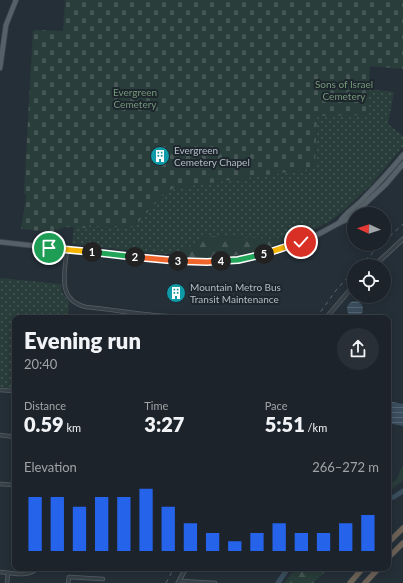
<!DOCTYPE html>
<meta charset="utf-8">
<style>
body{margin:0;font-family:Lato,sans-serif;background:#292f36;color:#f1f3f6;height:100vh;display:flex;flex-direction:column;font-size:15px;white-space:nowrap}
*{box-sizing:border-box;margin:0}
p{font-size:13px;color:#a0a4a8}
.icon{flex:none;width:22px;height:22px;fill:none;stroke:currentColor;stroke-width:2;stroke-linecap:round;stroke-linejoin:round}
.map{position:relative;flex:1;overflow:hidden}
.drawer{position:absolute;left:12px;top:315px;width:379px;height:256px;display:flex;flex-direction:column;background:#1c232a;border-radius:8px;box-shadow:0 2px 10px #0003,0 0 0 1px #3a4047}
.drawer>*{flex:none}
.needle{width:26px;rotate:274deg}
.buttons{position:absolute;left:347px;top:207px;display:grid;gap:8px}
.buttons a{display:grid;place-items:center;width:44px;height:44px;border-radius:50%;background:#1c232a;box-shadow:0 2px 10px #0003,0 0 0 1px #3a4047;font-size:20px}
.pin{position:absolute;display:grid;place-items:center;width:34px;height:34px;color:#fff;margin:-17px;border:2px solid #fff;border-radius:50%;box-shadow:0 1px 4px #0007}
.km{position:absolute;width:20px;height:20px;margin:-10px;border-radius:50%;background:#222;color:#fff;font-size:11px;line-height:20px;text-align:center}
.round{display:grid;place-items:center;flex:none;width:42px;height:42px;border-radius:21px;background:#292f36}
.overview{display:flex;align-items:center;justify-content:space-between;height:68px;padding:0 12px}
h1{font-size:22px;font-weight:800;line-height:30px}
.figures{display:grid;grid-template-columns:repeat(3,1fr);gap:6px;height:68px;padding:4px 12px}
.figures div{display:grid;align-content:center}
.figures b{font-size:20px;font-weight:800}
.figures small{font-size:11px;font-weight:400}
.figures p{font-size:11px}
.chart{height:112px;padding:8px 12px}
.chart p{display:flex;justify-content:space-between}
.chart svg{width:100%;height:72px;margin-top:4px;stroke:#2563eb;stroke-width:6}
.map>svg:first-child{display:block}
.green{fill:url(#green-dots)}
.forest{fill:url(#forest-firs)}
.cemetery{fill:url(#cemetery-stones)}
.water{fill:url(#water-rules)}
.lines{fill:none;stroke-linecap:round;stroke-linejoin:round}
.river{stroke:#3a4e5d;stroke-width:5}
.minor-casing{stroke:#565f66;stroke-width:4.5}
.tertiary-casing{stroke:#565f66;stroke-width:5}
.primary-casing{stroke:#414a51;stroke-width:6}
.motorway-casing{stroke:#434c53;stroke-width:6}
.minor{stroke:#384148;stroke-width:3}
.tertiary{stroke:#384148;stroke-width:3.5}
.primary{stroke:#566068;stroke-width:4.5}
.motorway{stroke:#6d6156;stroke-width:5}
.rail{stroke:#5a666f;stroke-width:1;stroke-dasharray:4 4;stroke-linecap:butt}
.split-1-casing{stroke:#fff;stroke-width:8}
.split-2-casing{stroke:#fff;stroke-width:8}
.split-3-casing{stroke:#fff;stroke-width:8}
.split-4-casing{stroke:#fff;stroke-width:8}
.split-5-casing{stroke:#fff;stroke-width:8}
.split-6-casing{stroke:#fff;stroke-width:8}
.split-1{stroke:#f5b400;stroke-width:5}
.split-2{stroke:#22a559;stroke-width:5}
.split-3{stroke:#f0652b;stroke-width:5}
.split-4{stroke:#f0652b;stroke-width:5}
.split-5{stroke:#22a559;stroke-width:5}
.split-6{stroke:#f5b400;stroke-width:5}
.labels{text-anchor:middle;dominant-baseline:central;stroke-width:4;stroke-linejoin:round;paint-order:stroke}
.park-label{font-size:10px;fill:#749777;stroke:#1d262d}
.poi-label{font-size:10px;fill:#b3bcc4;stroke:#1d262d;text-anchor:start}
</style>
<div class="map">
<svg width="403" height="583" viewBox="0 0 403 583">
<defs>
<pattern id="green-dots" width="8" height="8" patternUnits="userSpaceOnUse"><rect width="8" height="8" fill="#293d3a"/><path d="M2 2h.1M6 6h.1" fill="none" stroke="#465755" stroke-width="1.8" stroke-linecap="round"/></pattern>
<pattern id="forest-firs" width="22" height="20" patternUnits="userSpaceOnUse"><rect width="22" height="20" fill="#293d3a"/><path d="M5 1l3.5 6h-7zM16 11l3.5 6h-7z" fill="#465755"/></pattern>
<pattern id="cemetery-stones" width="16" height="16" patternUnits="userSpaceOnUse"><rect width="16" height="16" fill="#293d3a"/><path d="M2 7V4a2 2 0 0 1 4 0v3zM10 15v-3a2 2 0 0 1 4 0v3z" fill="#465755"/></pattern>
<pattern id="water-rules" width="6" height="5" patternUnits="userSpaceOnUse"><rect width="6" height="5" fill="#3a4e5d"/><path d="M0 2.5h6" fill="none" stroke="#546673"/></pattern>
</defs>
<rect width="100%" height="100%" fill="#252f38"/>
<g class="green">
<polygon points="369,89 394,92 388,124 403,136 403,147 370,186 342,212 329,222 310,231 292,238 267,239 207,236 194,245 173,254 162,254 72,244 74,227 87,225 129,228 135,226 164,194 174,188 309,169 315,163 317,115 366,115"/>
<polygon points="0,278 61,284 62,292 69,302 68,318 15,318 15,389 0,387"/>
</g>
<g class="forest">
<path d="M206 236 267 239 292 238C258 254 209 264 173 254L194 245Z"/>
<polygon points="403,466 403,480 392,489 388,489 388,486 398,478 400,470"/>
<polygon points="295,568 329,568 313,583 285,583"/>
</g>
<polygon class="cemetery" points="65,0 403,0 403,69 370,66 367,115 317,116 315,163 309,169 174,188 164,194 135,226 129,228 87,225 86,228 65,227 52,232 21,229 26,196 24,192 33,30 63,31"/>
<g class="water">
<circle cx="355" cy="309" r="8"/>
<polygon points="388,401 403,404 403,426 388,423"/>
</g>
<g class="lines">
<g class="river">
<polyline points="388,499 394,497 403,491"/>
<polyline points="278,583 288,568"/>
</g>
<g class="minor-casing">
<g id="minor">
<path d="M67 249C65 272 56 300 86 307 108 309 130 313 152 315 174 317 195 317 217 318"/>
<polyline points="0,390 15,391"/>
<polyline points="0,435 15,437"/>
<polyline points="0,484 15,485"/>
<path d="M0 572C11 573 30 578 37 568"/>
<polyline points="179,581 215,583"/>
<polyline points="7,583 8,573"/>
<polyline points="68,583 69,577 103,579"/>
</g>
</g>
<g class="tertiary-casing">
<g id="tertiary">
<polyline points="374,266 403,239"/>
<polyline points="326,318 354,285"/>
<polyline points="178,583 186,568"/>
</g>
</g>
<g class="primary-casing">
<g id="primary">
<polyline points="0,68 6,25 16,0"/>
<polyline points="354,214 386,184 403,164"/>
<path d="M339 223C344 214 354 208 361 201 376 186 390 171 403 155"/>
<polyline points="0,242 165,260 207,262 250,258 289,247 317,235 339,223 346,220 354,214"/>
</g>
</g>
<g class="motorway-casing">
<g id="motorway">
<polyline points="388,543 403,528"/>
<polyline points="388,558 403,543"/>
<polyline points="350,583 363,568"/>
<polyline points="365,583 379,568"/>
</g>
</g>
<use href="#minor" class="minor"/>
<use href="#tertiary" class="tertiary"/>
<use href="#primary" class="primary"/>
<use href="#motorway" class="motorway"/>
<g class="rail">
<polyline points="384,242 403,224"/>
<polyline points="359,266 382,244"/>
<polyline points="316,318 337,289 354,271"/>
<polyline points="166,583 174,568"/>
</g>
</g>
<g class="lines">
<g class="split-1-casing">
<polyline id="split-1" points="49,248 92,252"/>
</g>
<g class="split-2-casing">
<polyline id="split-2" points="92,252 135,257"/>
</g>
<g class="split-3-casing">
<polyline id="split-3" points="135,257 178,261"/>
</g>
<g class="split-4-casing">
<polyline id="split-4" points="178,261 207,262 221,261"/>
</g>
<g class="split-5-casing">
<polyline id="split-5" points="221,261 238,260 264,254"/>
</g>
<g class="split-6-casing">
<polyline id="split-6" points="264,254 301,242"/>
</g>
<use href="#split-1" class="split-1"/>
<use href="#split-2" class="split-2"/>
<use href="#split-3" class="split-3"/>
<use href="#split-4" class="split-4"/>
<use href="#split-5" class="split-5"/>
<use href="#split-6" class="split-6"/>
</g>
<defs>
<g id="building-disc" transform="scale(1)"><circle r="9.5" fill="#0f9aa8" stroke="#1d262d"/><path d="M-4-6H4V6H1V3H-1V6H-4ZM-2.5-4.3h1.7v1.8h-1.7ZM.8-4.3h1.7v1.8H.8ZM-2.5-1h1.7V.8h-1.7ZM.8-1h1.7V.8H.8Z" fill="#fff"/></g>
</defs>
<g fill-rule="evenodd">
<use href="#building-disc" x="160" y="156"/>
<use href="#building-disc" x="176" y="293"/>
</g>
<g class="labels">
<g class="park-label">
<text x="344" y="84">Sons of Israel<tspan x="344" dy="12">Cemetery</tspan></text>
<text x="135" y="92">Evergreen<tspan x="135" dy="12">Cemetery</tspan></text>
</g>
<g class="poi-label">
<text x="174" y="150">Evergreen<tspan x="174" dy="12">Cemetery Chapel</tspan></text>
<text x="190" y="287">Mountain Metro Bus<tspan x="190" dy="12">Transit Maintenance</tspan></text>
</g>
</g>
</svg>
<div class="buttons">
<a><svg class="needle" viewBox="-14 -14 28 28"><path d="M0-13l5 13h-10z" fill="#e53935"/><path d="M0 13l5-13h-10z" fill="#a0a4a8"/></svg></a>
<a><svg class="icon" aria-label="locate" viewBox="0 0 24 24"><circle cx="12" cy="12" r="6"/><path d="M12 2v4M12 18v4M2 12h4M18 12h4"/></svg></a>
</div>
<div class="pin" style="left:49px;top:248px;background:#1e9e55"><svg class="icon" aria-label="arrive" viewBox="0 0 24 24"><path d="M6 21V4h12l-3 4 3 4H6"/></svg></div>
<div class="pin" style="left:301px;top:242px;background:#d93025"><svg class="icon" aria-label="check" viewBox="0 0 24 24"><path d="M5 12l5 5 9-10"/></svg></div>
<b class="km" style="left:92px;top:252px">1</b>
<b class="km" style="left:135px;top:257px">2</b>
<b class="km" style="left:178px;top:261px">3</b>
<b class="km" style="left:221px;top:261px">4</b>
<b class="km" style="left:264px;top:254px">5</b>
<section class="drawer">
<div class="overview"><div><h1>Evening run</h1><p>20:40</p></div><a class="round"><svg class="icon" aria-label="share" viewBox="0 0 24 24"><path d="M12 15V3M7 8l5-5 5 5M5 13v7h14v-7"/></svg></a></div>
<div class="figures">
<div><p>Distance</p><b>0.59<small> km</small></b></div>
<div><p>Time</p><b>3:27</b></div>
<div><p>Pace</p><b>5:51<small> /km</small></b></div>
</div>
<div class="chart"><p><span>Elevation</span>266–272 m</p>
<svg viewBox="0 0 160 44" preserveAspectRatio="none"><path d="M5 44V11M15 44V11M25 44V17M35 44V11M45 44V11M55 44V6M65 44V17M75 44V27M85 44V33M95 44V38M105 44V33M115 44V27M125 44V33M135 44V33M145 44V27M155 44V22"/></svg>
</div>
</section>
</div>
